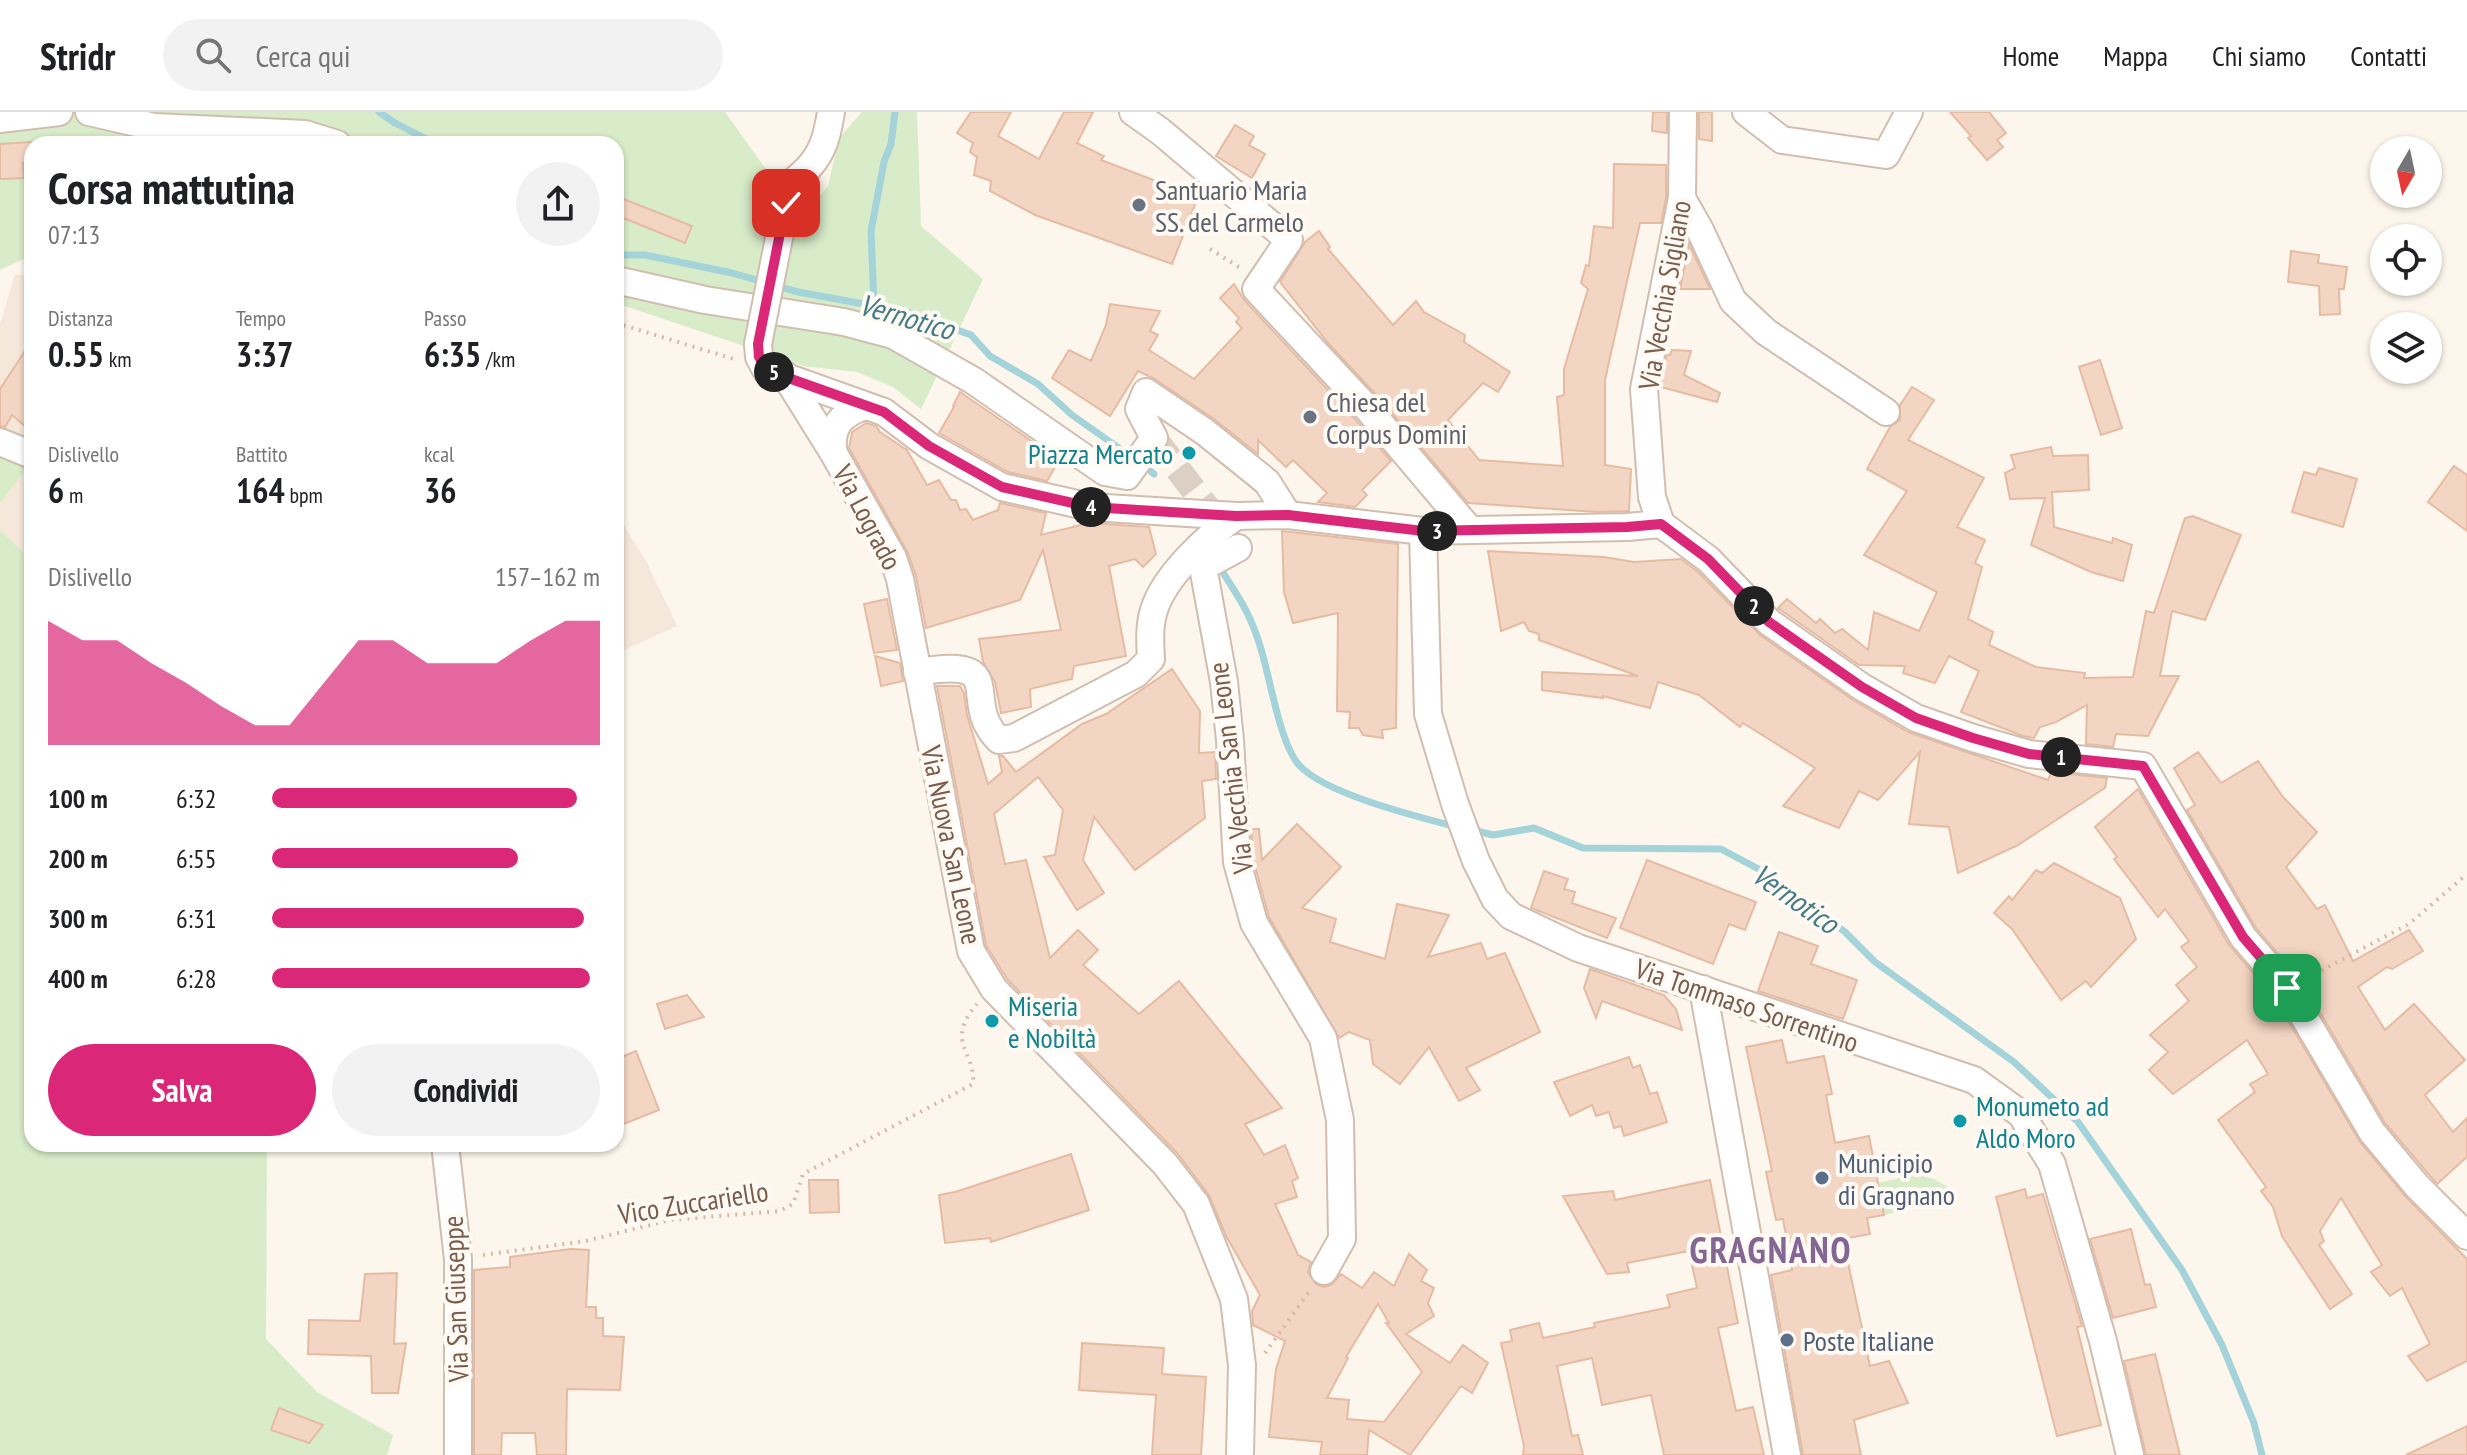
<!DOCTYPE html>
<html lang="it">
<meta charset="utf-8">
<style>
body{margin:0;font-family:"PT Sans Narrow",sans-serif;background:#f2f2f2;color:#202124;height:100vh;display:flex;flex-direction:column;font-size:30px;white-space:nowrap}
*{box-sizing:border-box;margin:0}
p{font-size:26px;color:#757577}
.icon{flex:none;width:44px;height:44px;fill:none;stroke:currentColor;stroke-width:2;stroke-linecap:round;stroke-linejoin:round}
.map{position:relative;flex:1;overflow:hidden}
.sheet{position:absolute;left:24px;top:24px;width:600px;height:1016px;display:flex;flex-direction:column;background:#fff;border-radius:24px;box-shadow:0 2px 6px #0004}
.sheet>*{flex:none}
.needle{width:52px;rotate:189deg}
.controls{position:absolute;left:2370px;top:24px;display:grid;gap:16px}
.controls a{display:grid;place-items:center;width:72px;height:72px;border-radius:50%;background:#fff;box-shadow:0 2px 6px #0004;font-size:40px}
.pin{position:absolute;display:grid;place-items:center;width:68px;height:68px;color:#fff;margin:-34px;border-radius:16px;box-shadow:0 4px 12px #0006}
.km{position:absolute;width:40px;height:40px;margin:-20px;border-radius:50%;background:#222;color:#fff;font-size:22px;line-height:40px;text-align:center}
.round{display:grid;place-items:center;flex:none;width:84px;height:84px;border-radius:42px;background:#f2f2f2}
.summary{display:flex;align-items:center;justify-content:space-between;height:136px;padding:0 24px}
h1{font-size:44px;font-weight:800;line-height:60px}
.stats{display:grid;grid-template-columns:repeat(3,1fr);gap:12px;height:136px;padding:8px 24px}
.stats div{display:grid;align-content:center}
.stats b{font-size:34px;font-weight:800}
.stats small{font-size:22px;font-weight:400}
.stats p{font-size:22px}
.chart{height:224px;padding:16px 24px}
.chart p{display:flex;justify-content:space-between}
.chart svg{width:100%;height:144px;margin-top:8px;fill:#db2777;opacity:.7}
.primary-button{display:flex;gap:16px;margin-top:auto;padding:16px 24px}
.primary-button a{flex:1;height:92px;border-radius:48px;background:#db2777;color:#fff;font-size:32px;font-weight:800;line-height:92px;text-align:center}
.primary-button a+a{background:#f2f2f2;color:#202124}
ul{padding:0 24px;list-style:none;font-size:26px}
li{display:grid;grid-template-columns:128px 96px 1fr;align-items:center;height:60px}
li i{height:20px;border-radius:10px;background:#db2777}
header{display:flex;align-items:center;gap:48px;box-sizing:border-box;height:112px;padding:0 40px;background:#fff;border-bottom:2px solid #e0e0e0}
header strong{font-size:38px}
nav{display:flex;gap:44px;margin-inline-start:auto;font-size:28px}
.search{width:560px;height:72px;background:#f2f2f2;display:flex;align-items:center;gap:20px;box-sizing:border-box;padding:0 28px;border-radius:44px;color:#757577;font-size:30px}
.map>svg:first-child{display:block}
.residential{fill:#f5e8da}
.green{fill:#d8ecc9}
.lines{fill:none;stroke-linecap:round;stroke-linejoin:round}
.stream{stroke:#a5d3da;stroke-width:7}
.building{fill:#f3d5c3;stroke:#e6bba3;stroke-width:2;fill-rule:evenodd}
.minor-tunnel{stroke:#dcd0c4;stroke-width:26;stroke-dasharray:26 13;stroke-linecap:butt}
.minor-casing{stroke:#d1beb0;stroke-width:30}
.path{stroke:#d9b8a5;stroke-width:4;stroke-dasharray:2 6;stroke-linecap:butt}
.minor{stroke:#fff;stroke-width:26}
.minor-bridge-casing{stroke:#d1beb0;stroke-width:30;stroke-linecap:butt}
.minor-bridge{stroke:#fff;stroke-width:26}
.route-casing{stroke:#fff;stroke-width:16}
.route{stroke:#db2777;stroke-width:10}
.worship-dot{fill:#6b7280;stroke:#fffaf3;stroke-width:3}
.culture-dot{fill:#0f9aa8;stroke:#fffaf3;stroke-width:3}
.service-dot{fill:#5c6f8a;stroke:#fffaf3;stroke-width:3}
.labels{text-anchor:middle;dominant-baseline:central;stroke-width:8;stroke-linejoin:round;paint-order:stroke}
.worship-label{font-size:28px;fill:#5b616d;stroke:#fffaf3;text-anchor:start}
.street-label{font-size:28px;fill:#7a5c4d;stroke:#fffaf3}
.culture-label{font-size:28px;fill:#0d838f;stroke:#fffaf3;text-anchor:start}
.service-label{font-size:28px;fill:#4e5e75;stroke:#fffaf3;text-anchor:start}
.water-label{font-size:30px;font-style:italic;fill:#437c86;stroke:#fffaf3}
.district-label{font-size:36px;font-weight:bold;letter-spacing:2px;fill:#846695;stroke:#fffaf3}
</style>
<header>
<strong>Stridr</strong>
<div class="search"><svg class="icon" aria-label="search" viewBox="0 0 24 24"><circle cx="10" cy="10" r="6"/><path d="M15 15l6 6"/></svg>Cerca qui</div>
<nav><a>Home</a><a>Mappa</a><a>Chi siamo</a><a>Contatti</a></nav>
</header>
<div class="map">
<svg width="2467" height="1343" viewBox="0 0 2467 1343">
<rect width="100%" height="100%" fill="#fdf6ec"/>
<g class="residential">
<polygon points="15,162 32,165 32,449 0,418 0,391 26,356 0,346 0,212"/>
<polygon points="616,401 646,449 677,514 616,542"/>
</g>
<g class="green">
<polygon points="0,0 725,0 765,56 816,89 828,74 839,26 862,0 917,0 921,114 983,167 921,297 893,275 857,260 803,254 616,191 616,32 32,32 32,143 0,158"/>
<polygon points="0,346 27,356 0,391"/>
<polygon points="0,418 32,449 32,575 24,579 32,598 32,1032 267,1032 266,1227 317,1280 393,1323 387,1343 0,1343"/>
<polygon points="1916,1062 1934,1067 1948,1075 1947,1087 1885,1103 1878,1071"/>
</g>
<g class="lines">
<g class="stream">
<polyline points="379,0 395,11 436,32"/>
<polyline points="616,143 645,143 732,161 798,180 908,200 971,223 990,244 1038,272 1072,303 1133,346"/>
<polyline points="874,193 871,119 884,50 891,32 895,0"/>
<polyline points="1143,353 1154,362"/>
<path d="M1220 456C1239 486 1251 502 1261 537 1270 566 1280 632 1299 653 1325 682 1418 705 1457 715"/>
<polyline points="1473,718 1493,723 1534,716 1583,736 1721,737 1766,761 1845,820 1875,850 2014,950 2078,1010 2182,1158 2222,1233 2254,1311 2262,1343"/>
</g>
</g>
<g class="building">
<polygon points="971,0 1011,0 998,24 1039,47 1064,0 1093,0 1077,31 1104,44 1101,48 1198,85 1172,152 1035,103 990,79 991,69 974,63 977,45 970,40 973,31 957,21"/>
<polygon points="1653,0 1667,0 1667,21 1652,19"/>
<polygon points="1699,0 1712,0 1712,29 1699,27"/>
<polygon points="1950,0 1989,0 2006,21 1997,28 2003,35 1987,48 1968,26 1971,24"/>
<polygon points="1235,13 1254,24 1249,33 1265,42 1252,66 1216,44"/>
<polygon points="32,30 32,50 23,51 24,66 0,67 0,32"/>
<polygon points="1614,52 1666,53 1666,86 1661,111 1640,111 1605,268 1605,353 1631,357 1629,399 1597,400 1468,391 1380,287 1328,231 1280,170 1305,130 1319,119 1330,135 1328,137 1393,213 1416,189 1424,200 1465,223 1464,230 1510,260 1498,280 1483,271 1448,308 1479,348 1563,354 1557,285 1564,283 1564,257 1588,177 1581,171 1586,153 1589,154 1594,114 1613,116"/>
<polygon points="616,84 692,114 685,131 616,103"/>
<polygon points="1689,132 1710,177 1680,177"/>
<polygon points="2291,139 2319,143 2318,151 2347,155 2344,177 2339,177 2340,202 2320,203 2319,174 2288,170"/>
<polygon points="1234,172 1244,188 1356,308 1391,349 1362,378 1367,383 1355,395 1318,390 1327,381 1293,348 1286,355 1258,328 1258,342 1214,307 1155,267 1138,259 1110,304 1052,266 1069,238 1091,249 1106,213 1110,192 1160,199 1150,219 1158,223 1149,238 1194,267 1242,216 1236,210 1239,206 1220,186"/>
<polygon points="32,228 32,320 12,303 5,315 0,314 0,277"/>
<polygon points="1672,238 1691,239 1684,263 1720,281 1717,290 1661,275 1667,242 1670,243"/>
<polygon points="2100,248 2122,316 2101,323 2079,255"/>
<polygon points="1912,275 1934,288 1908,328 1984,366 1957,415 1985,428 1975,451 1982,455 1968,507 1993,520 1989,533 2036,555 2085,561 2084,566 2133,565 2146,499 2154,501 2185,406 2193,404 2241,423 2205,508 2172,499 2160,564 2179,564 2148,624 2116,622 2113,635 2086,632 2087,593 2056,610 2040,615 2034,626 2023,624 1961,600 1979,559 1949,544 1935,571 1903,561 1905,554 1859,553 1778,496 1787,487 1816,511 1820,507 1835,521 1842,517 1868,538 1874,500 1919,519 1937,480 1864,443 1907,379 1867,357 1890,315 1900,308 1900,293"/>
<polygon points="960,280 1059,348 1047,369 1008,360 939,321 954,295 953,294"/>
<polygon points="866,311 876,314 880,320 907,338 927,373 939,368 951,388 956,388 960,398 966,397 973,408 998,398 1000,391 1046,401 1041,423 1089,411 1149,415 1156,442 1143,455 1135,447 1109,454 1126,544 1074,554 1072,567 1030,577 1031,595 1001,601 995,570 983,550 979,527 1061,518 1043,438 1020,488 926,516 916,464 908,441 849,336 852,320"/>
<polygon points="2051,335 2053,344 2088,343 2089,378 2052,380 2054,415 2112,431 2113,426 2132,433 2123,469 2091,460 2031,433 2045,386 2010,387 2005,361 2015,356 2011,343"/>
<polygon points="2454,354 2467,363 2467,419 2428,390"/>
<polygon points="2319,356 2357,367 2343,415 2292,400 2304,360 2316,363"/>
<polygon points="1282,419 1398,432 1396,616 1382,618 1383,626 1363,623 1359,616 1349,616 1350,600 1337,599 1338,501 1293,511 1284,480"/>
<polygon points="1488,439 1604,445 1634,450 1681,447 1697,459 1760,523 1853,588 1908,620 2048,668 2051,660 2107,666 2105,676 2018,733 1958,761 1949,715 1909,712 1920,640 1878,688 1859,679 1839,716 1783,694 1815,656 1743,611 1740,615 1699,583 1658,570 1650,596 1603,584 1603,586 1542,578 1542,560 1638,564 1539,528 1539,522 1529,519 1524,510 1501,519"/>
<polygon points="887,487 897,538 874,541 864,492"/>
<polygon points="875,544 900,551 903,569 881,574"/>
<path d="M1172 557 1200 599 1199 641 1215 640 1216 667 1202 669 1205 706 1135 758 1094 705 1083 748 1104 781 1077 798 1044 745 1055 743 1063 698 1038 665 994 702 1005 752 1026 748 1050 846 1078 818 1098 838 1083 853 1139 902 1179 869 1282 996 1245 1012 1264 1043 1285 1033 1298 1066 1292 1069 1297 1085 1275 1092 1298 1143 1311 1150 1308 1160 1316 1172 1323 1175 1331 1173 1341 1162 1362 1176 1374 1160 1394 1174 1409 1142 1427 1158 1421 1169 1434 1176 1428 1191 1434 1204 1406 1222 1450 1251 1463 1233 1488 1251 1472 1281 1461 1274 1410 1343 1369 1318 1367 1343H1320L1322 1330 1269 1325 1276 1257 1285 1229 1253 1213 1252 1199 1260 1183 1226 1124 1209 1083 1177 1041 1007 867 986 833 937 574H960L964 581 967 603 988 672 1002 660 999 644H1003L1016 660 1082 612 1106 602ZM1378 1192 1389 1211H1386L1422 1260 1384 1310 1347 1307 1349 1288 1327 1286 1348 1246 1346 1245Z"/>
<polygon points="2198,640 2221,671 2258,649 2283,685 2317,720 2286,755 2317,797 2325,793 2353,849 2409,818 2423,839 2392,857 2387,855 2358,875 2385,918 2414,892 2465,948 2425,983 2453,1020 2467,1006 2467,1045 2437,1072 2385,1011 2301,868 2256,816 2187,698 2195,693 2174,656"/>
<polygon points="2138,677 2229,833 2274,885 2360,1030 2406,1085 2467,1147 2467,1249 2427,1269 2408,1244 2430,1232 2402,1176 2390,1184 2371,1160 2382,1153 2341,1086 2320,1119 2324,1129 2319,1133 2352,1182 2330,1197 2282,1124 2273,1095 2261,1079 2266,1075 2218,1008 2255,980 2250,972 2268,962 2247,928 2173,982 2149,958 2168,940 2150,923 2189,889 2176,873 2197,855 2181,835 2189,829 2165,797 2158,805 2114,747 2117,745 2095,715"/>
<polygon points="1297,712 1341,755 1302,796 1336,807 1330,830 1385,847 1397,792 1449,803 1428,845 1481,831 1487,847 1505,841 1540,920 1466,956 1480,978 1459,989 1429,935 1400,972 1373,952 1370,928 1349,920 1339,926 1269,805 1253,747 1251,717 1259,717 1262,748"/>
<polygon points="1647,748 1756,790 1745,818 1729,812 1713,852 1620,816"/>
<polygon points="2054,751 2120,786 2136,827 2091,875 2086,869 2061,888 2012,817 1994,801 2009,784 2012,788 2036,758 2042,761"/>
<polygon points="1544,759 1568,767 1564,777 1575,780 1572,791 1616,806 1607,826 1531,796"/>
<polygon points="1779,820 1818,834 1811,852 1857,868 1843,907 1758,879"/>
<polygon points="1590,857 1664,883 1676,897 1682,918 1602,889 1596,906 1584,876"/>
<polygon points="687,883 704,905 665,917 657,892"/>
<polygon points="1782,928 1787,951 1824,944 1832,982 1826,983 1835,1031 1869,1024 1884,1103 1867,1106 1870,1122 1843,1127 1870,1254 1889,1249 1908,1291 1854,1308 1861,1343 1803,1343 1771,1163 1792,1158 1783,1107 1776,1108 1766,1060 1772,1059 1746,935"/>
<polygon points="636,939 659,998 616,1015 616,947"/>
<polygon points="1629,945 1633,956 1640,953 1650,982 1657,980 1667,1010 1624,1024 1621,1014 1614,1016 1609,1000 1596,1004 1592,993 1570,1004 1554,970"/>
<polygon points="1071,1042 1089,1098 991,1130 990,1126 945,1131 939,1083 955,1080"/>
<polygon points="809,1068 838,1068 839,1100 810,1101"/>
<polygon points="1710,1068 1738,1211 1718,1216 1736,1299 1753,1295 1764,1343 1664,1343 1651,1283 1602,1293 1592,1246 1557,1254 1572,1324 1578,1323 1583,1343 1523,1343 1524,1334 1501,1231 1512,1229 1510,1218 1539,1211 1543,1226 1595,1215 1594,1211 1670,1195 1667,1183 1697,1176 1689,1139 1627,1151 1629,1160 1607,1162 1563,1084 1613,1079 1615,1088"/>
<polygon points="2025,1077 2027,1086 2043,1082 2082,1214 2077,1215 2101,1313 2057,1324 1996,1085"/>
<polygon points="2131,1117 2145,1173 2150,1172 2156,1195 2113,1206 2090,1127"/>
<polygon points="571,1137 589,1138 586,1195 596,1195 596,1206 603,1206 603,1224 624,1225 620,1278 567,1277 566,1343 537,1343 535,1321 502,1321 501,1343 474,1343 474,1158 510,1155 510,1145"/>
<polygon points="397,1161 394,1232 406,1231 398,1281 372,1281 371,1244 308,1242 309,1208 360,1209 365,1162"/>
<polygon points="1082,1231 1164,1236 1162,1262 1206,1265 1201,1343 1152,1343 1156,1283 1079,1278"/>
<polygon points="2155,1242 2180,1343 2146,1343 2124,1249"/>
<polygon points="279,1296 323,1313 309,1331 271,1318"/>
<polygon points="2467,1314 2467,1343 2406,1343"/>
</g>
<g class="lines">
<polyline class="minor-tunnel" points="1154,326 1222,415"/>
<g class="minor-casing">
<g id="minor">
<polyline points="89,0 154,15 305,22 337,32"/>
<polyline points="1133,0 1160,19 1289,128 1256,177 1368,297 1470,418"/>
<polyline points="1746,0 1782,28 1886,43 1909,0"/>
<polyline points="0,7 59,0"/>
<polyline points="1682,86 1700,118 1733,189 1766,220 1886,300"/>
<path d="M786 91C792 61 799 70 814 49 825 34 828 18 831 0"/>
<polyline points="616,168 705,188 844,210 893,223 974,269 1105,360 1127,364 1154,326 1139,297 1146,280 1205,320 1267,370 1288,403"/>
<polyline points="758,232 759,245 766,258 884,300 929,334 1002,375 1090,395 1236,404 1288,403 1423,419 1627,415 1661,412"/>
<polyline points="785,263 833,340 893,446 900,467 971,839 994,877 1165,1052 1196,1092 1234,1187 1242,1253 1240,1343"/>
<polyline points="0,330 32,343"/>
<path d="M833 340C831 313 840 303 865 294"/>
<polyline points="1661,412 1708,447 1769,510 1862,575 1916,606 1973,626 2029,642 2143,654 2243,825 2287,876 2372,1020 2417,1074 2467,1124"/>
<polyline points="1661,412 1652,385 1644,277 1682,86 1683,0"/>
<polyline points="1423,419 1428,602 1455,692 1476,749 1495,787 1511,804 1578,836 1974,968 2021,1002 2052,1052 2103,1229 2130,1343"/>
<polyline points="1238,436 1203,455 1224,570 1230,628 1237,750 1254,811 1323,926 1340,1008 1342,1127 1324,1159"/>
<path d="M917 560C1014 544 958 588 999 628L1014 626 1136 562 1151 547C1150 530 1149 514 1154 498 1165 463 1207 425 1236 404"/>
<polyline points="1703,877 1787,1343"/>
<polyline points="445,1032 458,1147 458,1343"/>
</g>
</g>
<g class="path">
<polyline points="1210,137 1242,157"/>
<polyline points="616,211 737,248"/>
<polyline points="2307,866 2409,812 2467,762"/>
<path d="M483 1143 586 1129 670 1108 780 1099 793 1092 803 1062 973 972C976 940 944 930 977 892"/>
<polyline points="1265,1241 1311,1177"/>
</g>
<use href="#minor" class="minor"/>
<g class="minor-bridge-casing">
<polyline id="minor-bridge" points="758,232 786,91"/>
</g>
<use href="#minor-bridge" class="minor-bridge"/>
</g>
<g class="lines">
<g class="route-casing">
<polyline id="route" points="786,91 758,232 759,245 766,258 884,300 929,334 1002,375 1090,395 1236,404 1288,403 1423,419 1627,415 1661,412 1708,447 1769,510 1862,575 1916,606 1973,626 2029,642 2143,654 2243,825 2287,876"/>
</g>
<use href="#route" class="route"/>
</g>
<g class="worship-dot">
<circle cx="1139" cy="93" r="8"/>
<circle cx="1310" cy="305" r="8"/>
</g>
<g class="culture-dot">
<circle cx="1189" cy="341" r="8"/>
<circle cx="992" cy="909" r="8"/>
<circle cx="1960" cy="1009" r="8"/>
</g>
<g class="service-dot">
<circle cx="1822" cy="1066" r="8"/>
<circle cx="1787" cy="1228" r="8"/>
</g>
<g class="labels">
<g class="worship-label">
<text x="1155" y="77">Santuario Maria<tspan x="1155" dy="32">SS. del Carmelo</tspan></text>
<text x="1326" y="289">Chiesa del<tspan x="1326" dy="32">Corpus Domini</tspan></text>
</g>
<g class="street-label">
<text transform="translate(1664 183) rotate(-80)">Via Vecchia Sigliano</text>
<text transform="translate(868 405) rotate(62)">Via Logrado</text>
<text transform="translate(1230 656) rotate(-97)">Via Vecchia San Leone</text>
<text transform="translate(952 733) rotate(78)">Via Nuova San Leone</text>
<text transform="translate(1747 893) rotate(19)">Via Tommaso Sorrentino</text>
<text transform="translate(693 1090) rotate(-9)">Vico Zuccariello</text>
<text transform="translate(455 1187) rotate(-92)">Via San Giuseppe</text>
</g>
<g class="culture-label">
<text x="1173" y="341" text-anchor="end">Piazza Mercato</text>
<text x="1008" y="893">Miseria<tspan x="1008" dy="32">e Nobiltà</tspan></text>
<text x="1976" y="993">Monumeto ad<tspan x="1976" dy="32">Aldo Moro</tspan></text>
</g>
<g class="service-label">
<text x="1838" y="1050">Municipio<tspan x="1838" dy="32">di Gragnano</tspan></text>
<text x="1803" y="1228">Poste Italiane</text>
</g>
<g class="water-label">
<text transform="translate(907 204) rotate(16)">Vernotico</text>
<text transform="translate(1796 786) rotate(35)">Vernotico</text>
</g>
<g class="district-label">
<text x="1771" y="1137">GRAGNANO</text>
</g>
</g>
</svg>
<div class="controls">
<a><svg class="needle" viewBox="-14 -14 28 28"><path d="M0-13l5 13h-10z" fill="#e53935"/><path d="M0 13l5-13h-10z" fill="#757577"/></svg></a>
<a><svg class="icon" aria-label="locate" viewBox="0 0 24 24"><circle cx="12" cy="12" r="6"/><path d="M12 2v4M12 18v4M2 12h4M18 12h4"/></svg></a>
<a><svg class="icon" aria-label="layers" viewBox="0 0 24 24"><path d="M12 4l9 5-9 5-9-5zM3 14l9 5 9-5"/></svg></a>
</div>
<div class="pin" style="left:2287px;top:876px;background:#1e9e55"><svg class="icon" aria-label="arrive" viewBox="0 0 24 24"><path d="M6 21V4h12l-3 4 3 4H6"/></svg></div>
<div class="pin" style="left:786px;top:91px;background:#d93025"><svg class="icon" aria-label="check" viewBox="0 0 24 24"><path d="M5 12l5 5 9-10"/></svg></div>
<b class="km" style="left:2061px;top:645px">1</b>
<b class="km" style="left:1754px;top:494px">2</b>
<b class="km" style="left:1437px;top:419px">3</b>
<b class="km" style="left:1091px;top:395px">4</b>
<b class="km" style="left:774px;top:260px">5</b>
<section class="sheet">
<div class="summary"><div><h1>Corsa mattutina</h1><p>07:13</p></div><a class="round"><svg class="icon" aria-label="share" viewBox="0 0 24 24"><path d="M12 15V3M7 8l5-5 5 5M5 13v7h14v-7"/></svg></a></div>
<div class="stats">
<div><p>Distanza</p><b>0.55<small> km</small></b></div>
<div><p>Tempo</p><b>3:37</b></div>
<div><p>Passo</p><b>6:35<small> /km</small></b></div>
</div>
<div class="stats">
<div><p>Dislivello</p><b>6<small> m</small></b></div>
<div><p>Battito</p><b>164<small> bpm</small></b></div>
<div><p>kcal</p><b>36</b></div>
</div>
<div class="chart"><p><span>Dislivello</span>157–162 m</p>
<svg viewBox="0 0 160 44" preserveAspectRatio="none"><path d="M0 44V6L10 12L20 12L30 19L40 25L50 32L60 38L70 38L80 25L90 12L100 12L110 19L120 19L130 19L140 12L150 6L160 6V44z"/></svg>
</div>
<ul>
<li><b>100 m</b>6:32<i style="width:93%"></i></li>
<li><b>200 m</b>6:55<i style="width:75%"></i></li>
<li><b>300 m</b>6:31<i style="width:95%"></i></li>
<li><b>400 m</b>6:28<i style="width:97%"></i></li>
</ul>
<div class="primary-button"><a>Salva</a><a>Condividi</a></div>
</section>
</div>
